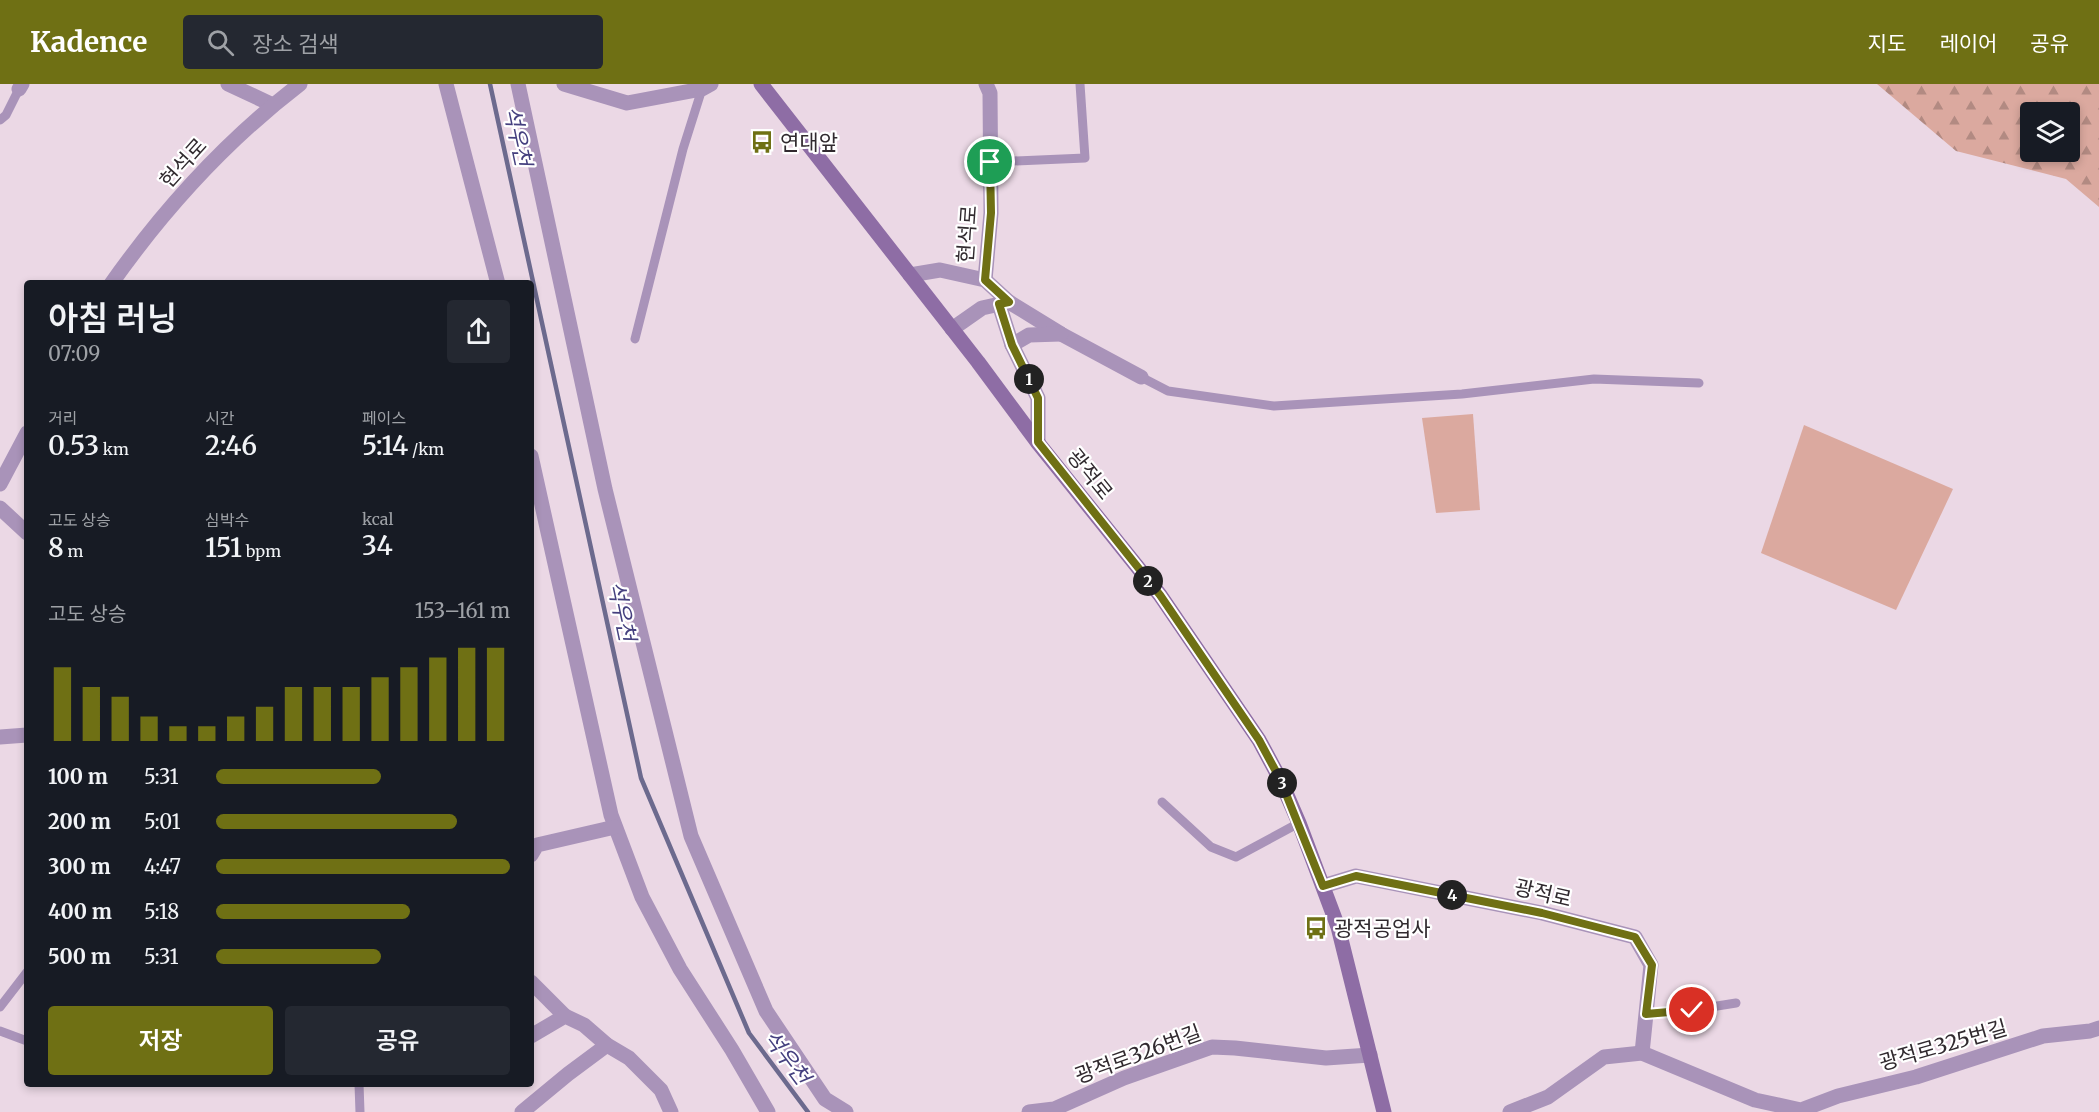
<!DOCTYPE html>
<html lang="ko">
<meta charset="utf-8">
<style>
body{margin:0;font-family:Merriweather,"Noto Sans KR",serif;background:#242831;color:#f1f3f6;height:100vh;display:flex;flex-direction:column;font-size:22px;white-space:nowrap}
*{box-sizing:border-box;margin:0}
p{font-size:20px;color:#9ea1a6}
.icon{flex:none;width:33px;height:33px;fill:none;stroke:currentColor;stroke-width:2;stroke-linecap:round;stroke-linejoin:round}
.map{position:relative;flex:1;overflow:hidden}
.panel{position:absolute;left:24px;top:196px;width:510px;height:807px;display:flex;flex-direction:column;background:#171b24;border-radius:6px;box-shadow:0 3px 9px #0003}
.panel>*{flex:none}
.buttons{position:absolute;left:2020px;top:18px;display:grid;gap:12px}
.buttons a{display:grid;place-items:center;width:60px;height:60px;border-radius:6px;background:#171b24;box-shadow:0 3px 9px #0003;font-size:30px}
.pin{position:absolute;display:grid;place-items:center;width:51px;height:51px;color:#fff;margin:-26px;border:3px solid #fff;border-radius:50%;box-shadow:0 2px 6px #0007}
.km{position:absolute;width:30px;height:30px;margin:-15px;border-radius:50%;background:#222;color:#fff;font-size:16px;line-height:30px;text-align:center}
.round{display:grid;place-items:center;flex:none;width:63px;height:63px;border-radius:6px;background:#242831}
.overview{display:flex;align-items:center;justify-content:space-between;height:102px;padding:0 24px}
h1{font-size:33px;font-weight:600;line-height:45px}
.figures{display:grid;grid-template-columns:repeat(3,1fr);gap:9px;height:102px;padding:6px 24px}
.figures div{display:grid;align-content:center}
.figures b{font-size:26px;font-weight:600}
.figures small{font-size:16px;font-weight:400}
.figures p{font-size:16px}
.chart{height:168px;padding:12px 24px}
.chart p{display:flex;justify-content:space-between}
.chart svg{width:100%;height:108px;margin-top:6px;stroke:#6f7014;stroke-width:6}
.action{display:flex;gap:12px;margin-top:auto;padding:12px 24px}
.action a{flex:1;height:69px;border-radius:6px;background:#6f7014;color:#fff;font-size:24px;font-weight:600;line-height:69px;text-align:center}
.action a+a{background:#242831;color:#f1f3f6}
ul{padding:0 24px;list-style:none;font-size:20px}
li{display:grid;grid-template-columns:96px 72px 1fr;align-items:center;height:45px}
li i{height:15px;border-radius:8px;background:#6f7014}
header{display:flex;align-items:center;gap:36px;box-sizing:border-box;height:84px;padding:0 30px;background:#6f7014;color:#fff}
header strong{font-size:28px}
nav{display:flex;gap:33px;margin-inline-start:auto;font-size:21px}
.search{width:420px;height:54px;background:#242831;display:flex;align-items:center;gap:15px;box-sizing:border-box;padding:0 21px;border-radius:6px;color:#9ea1a6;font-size:22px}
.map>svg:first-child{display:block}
.green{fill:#dba99f}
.forest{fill:url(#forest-firs);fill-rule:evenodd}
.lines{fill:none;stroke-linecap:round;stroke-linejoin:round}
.stream{stroke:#6c6a8e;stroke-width:4.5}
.service{stroke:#a993b9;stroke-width:9}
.minor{stroke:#a993b9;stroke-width:15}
.tertiary{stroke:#a993b9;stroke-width:15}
.secondary{stroke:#8e6da5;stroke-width:15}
.route-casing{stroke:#fff;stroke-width:12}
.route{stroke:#6f7014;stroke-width:8}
.labels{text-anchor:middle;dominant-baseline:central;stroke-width:4.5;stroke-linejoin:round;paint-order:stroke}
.poi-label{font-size:21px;fill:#312a2f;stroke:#fff;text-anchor:start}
.street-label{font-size:21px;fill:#312a2f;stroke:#fff}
.water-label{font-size:22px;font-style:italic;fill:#45407f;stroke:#fff}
</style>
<header>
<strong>Kadence</strong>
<div class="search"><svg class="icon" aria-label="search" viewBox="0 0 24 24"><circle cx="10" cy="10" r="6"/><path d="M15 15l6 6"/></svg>장소 검색</div>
<nav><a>지도</a><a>레이어</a><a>공유</a></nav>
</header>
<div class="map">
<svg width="2099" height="1028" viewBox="0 0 2099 1028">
<defs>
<pattern id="forest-firs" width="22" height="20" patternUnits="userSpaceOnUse" patternTransform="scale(1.5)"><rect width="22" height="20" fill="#dba99f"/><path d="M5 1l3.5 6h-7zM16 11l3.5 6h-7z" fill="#b28a82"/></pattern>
</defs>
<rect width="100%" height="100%" fill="#ebd8e5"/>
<g class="green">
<polygon points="1473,330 1480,426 1436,429 1422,334"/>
<polygon points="1804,341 1953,405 1896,526 1761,469"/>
</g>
<path class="forest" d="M1877 0H2099V123L2066 95 1956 67ZM2031 28H2070V68H2031Z"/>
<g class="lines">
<polyline class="stream" points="490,0 641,694 749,949 808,1028"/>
<g class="service">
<polyline points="0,36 6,31 19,5"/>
<polyline points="990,78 1085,74 1080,0"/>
<polyline points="635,255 683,65 702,5"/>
<polyline points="1141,293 1168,307 1274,322 1462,310 1594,295 1699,299"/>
<polyline points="1162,718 1211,763 1236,773 1299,739"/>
<polyline points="0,923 27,888"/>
<polyline points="1646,930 1692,926 1736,919"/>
<polyline points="0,947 27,957"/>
<polyline points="359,1000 360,1028"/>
</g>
<g class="minor">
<polyline points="228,0 273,21"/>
<polyline points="446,0 498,200"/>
<polyline points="518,0 605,405 691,752 766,927 825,1015 846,1028"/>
<polyline points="564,0 627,19 702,5 711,0"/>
<polyline points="19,5 22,0"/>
<polyline points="910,191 940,186 985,196 1009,218"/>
<polyline points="985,196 991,129 990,9 986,0"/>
<polyline points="999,220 1012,261 1038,314 1038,359"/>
<polyline points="952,245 982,224 1009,218 1061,250 1141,293"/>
<polyline points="1012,261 1029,251 1061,250"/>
<polyline points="531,372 611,731 642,813 680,885 732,966 768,1028"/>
<polyline points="0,424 27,449"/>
<polyline points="0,653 27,651"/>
<polyline points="531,771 537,761 615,743"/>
<polyline points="1323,802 1356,792 1542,829 1635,853 1651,881 1642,969"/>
<polyline points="531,898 565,932"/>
<polyline points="531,952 565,932 584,941 607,961 629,974 661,1006 671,1028"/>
<polyline points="522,1028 568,990 607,961"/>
<polyline points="1029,1028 1054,1025 1124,994 1212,963 1235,964 1326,974 1370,971"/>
<polyline points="1510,1028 1548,1013 1604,973 1642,969 1755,1016 1801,1026 1838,1012 1916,993 2043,952 2090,947 2099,944"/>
</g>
<g class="tertiary">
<path d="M111 200C164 125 227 56 300 0"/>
<polyline points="0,400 27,349"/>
</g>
<polyline class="secondary" points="761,0 978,278 1038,359 1160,511 1259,656 1280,695 1299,739 1338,843 1384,1028"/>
</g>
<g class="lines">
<g class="route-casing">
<polyline id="route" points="990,78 991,129 985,196 1009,218 999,220 1012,261 1038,314 1038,358 1160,511 1259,656 1280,695 1323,802 1356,792 1542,829 1635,853 1652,881 1646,930 1692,926"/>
</g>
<use href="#route" class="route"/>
</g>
<defs>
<g id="bus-bare" transform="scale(1.8)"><path d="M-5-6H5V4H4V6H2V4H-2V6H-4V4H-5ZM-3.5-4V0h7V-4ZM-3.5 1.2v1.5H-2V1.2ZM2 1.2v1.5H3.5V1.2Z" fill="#6f7014" stroke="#fff" stroke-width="2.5" paint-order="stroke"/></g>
</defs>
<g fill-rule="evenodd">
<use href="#bus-bare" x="762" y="58"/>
<use href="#bus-bare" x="1316" y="844"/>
</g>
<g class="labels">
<g class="poi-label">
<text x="780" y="58">연대앞</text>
<text x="1334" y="844">광적공업사</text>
</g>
<g class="street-label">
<text transform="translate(183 79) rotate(-48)">현석로</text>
<text transform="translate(967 150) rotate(-86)">현석로</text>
<text transform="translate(1090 390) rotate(51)">광적로</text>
<text transform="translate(1543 809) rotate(13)">광적로</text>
<text transform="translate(1943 961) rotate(-16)">광적로325번길</text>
<text transform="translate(1138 970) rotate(-20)">광적로326번길</text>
</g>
<g class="water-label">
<text transform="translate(518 52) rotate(78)">석우천</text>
<text transform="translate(622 527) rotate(78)">석우천</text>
<text transform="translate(787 973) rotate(53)">석우천</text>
</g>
</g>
</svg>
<div class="buttons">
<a><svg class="icon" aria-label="layers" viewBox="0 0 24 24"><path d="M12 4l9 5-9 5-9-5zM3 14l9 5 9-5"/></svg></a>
</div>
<div class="pin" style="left:990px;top:78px;background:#1e9e55"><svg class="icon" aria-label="arrive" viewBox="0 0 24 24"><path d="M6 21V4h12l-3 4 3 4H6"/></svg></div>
<div class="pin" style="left:1692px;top:926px;background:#d93025"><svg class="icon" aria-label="check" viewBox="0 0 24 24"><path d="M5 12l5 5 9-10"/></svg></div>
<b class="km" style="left:1029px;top:295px">1</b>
<b class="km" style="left:1148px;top:497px">2</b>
<b class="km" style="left:1282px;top:699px">3</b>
<b class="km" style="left:1452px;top:811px">4</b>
<section class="panel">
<div class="overview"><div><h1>아침 러닝</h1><p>07:09</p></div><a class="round"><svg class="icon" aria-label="share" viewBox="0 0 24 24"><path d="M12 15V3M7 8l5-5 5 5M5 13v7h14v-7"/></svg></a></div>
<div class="figures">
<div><p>거리</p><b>0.53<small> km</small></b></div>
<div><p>시간</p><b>2:46</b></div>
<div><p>페이스</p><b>5:14<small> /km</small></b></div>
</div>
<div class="figures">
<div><p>고도 상승</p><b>8<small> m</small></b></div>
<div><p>심박수</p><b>151<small> bpm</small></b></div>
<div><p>kcal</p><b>34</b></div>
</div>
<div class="chart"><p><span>고도 상승</span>153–161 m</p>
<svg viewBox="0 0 160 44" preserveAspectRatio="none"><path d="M5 44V14M15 44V22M25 44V26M35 44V34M45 44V38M55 44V38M65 44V34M75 44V30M85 44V22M95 44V22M105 44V22M115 44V18M125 44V14M135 44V10M145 44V6M155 44V6"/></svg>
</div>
<ul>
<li><b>100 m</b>5:31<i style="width:56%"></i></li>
<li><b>200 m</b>5:01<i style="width:82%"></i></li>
<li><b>300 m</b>4:47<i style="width:100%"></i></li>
<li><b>400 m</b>5:18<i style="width:66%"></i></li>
<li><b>500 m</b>5:31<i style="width:56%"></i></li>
</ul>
<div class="action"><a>저장</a><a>공유</a></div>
</section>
</div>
